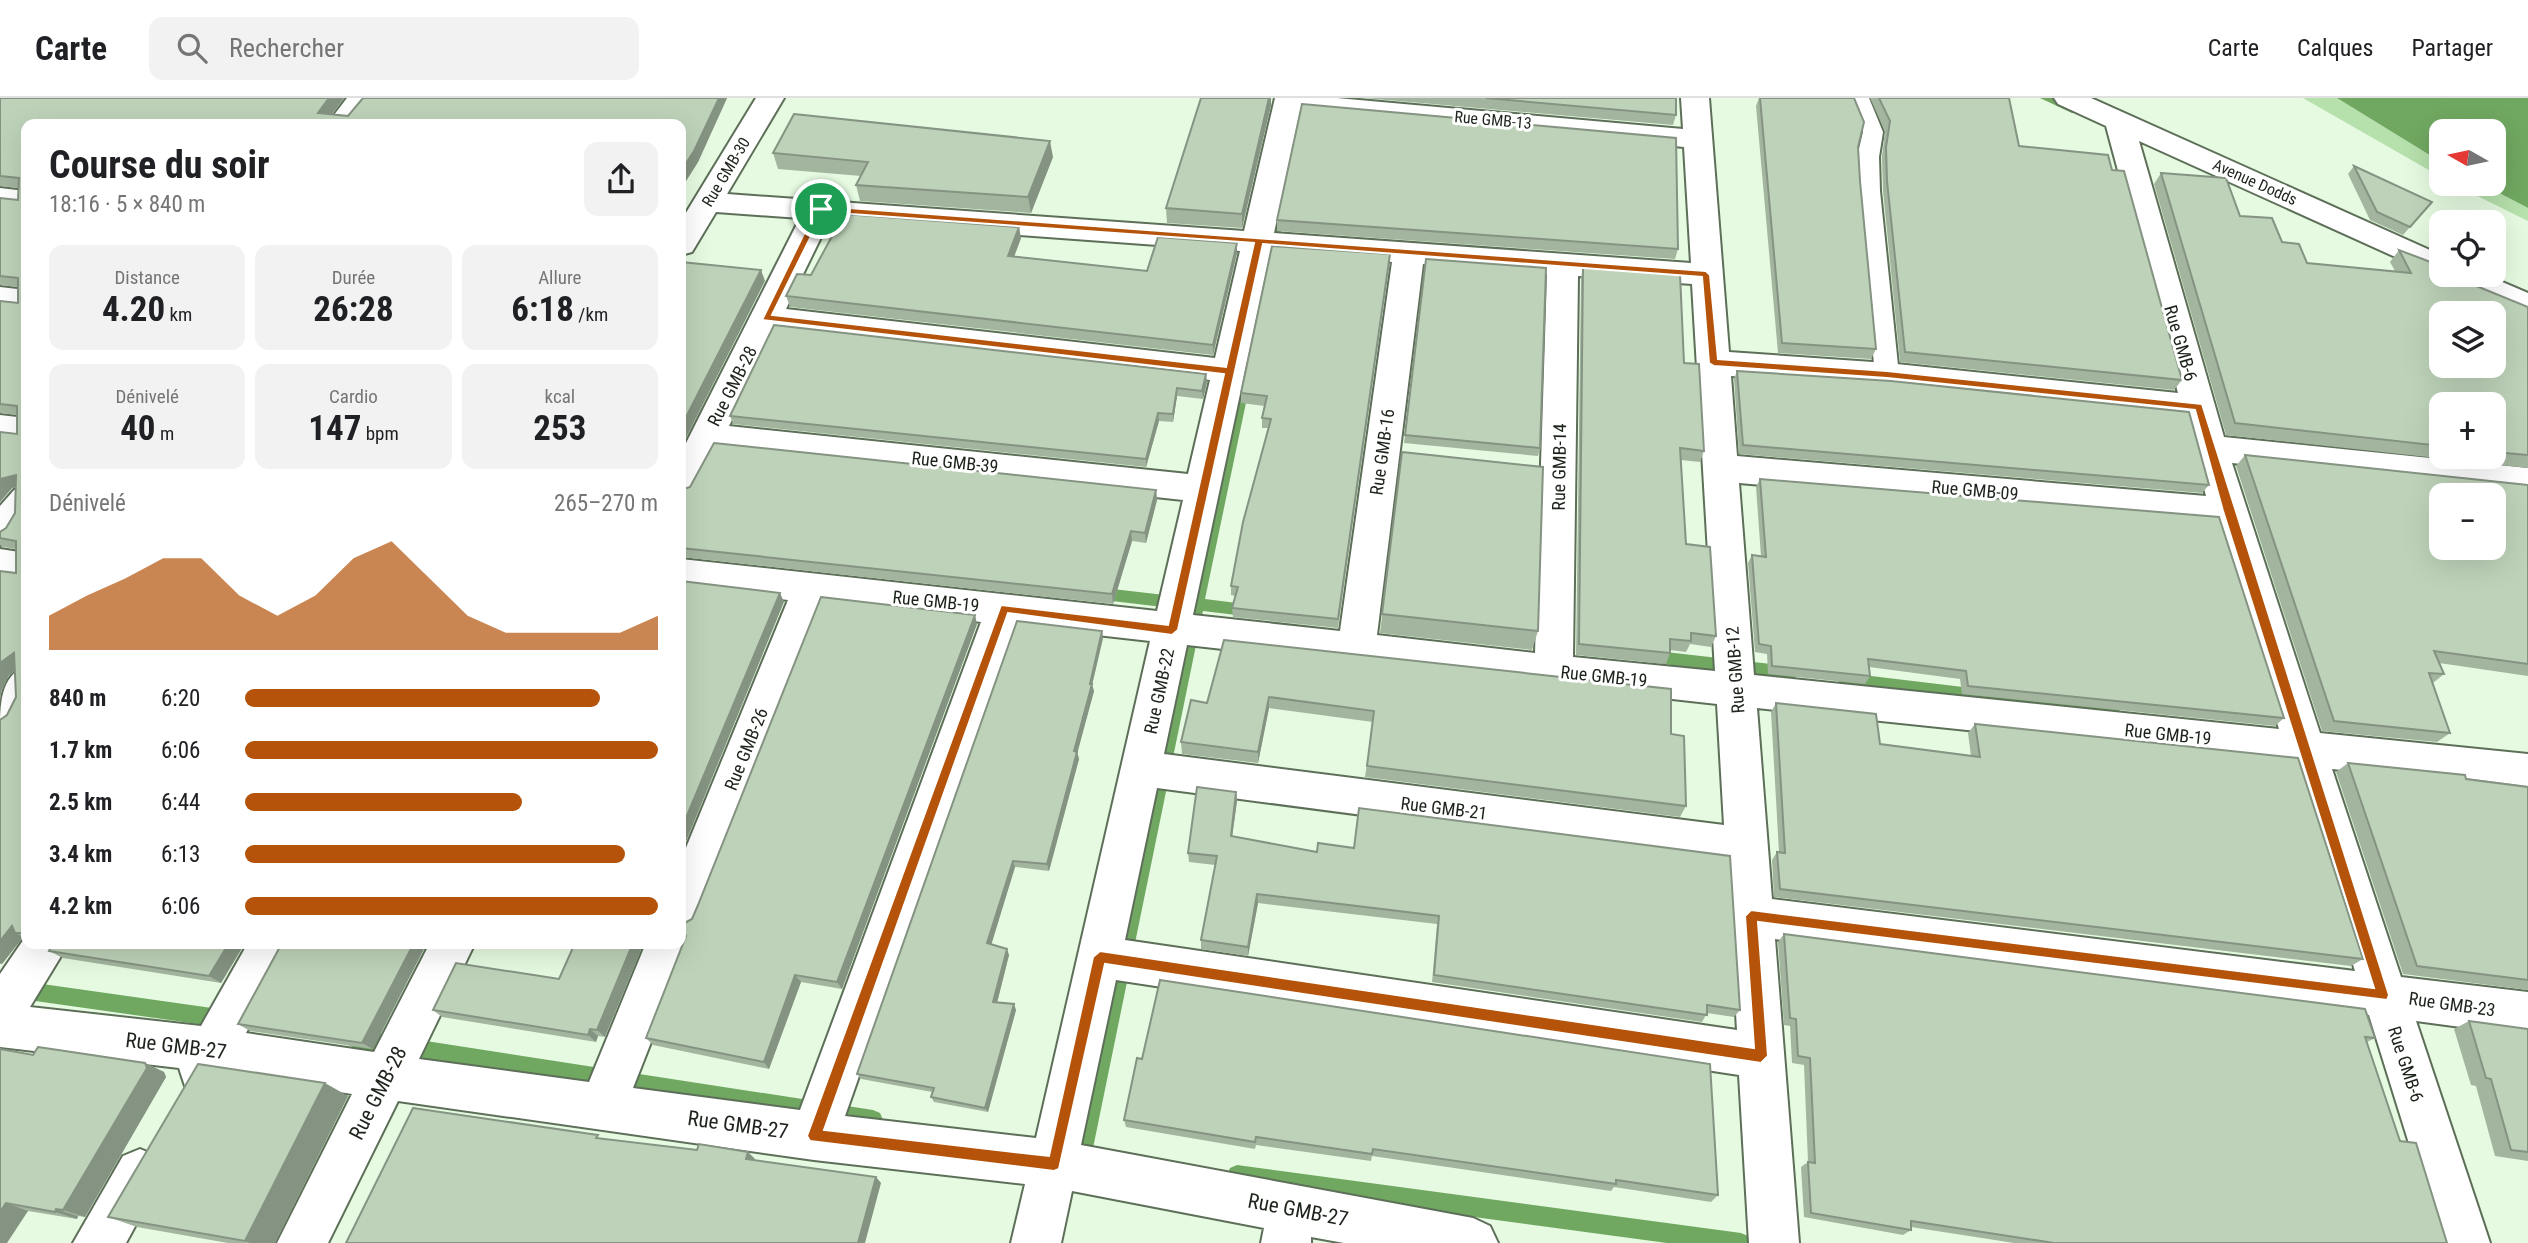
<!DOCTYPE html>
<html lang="fr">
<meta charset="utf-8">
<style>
body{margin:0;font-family:"Roboto Condensed",sans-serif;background:#f2f2f2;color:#202124;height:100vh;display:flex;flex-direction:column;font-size:26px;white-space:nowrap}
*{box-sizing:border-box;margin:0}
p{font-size:23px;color:#757577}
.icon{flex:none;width:38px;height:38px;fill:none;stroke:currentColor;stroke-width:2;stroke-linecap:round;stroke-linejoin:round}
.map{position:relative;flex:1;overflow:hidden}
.drawer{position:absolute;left:21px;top:21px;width:665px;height:830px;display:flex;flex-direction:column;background:#fff;border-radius:14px;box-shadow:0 7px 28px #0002}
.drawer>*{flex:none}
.needle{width:46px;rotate:279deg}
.buttons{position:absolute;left:2429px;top:21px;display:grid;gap:14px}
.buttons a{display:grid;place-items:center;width:77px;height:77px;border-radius:14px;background:#fff;box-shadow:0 7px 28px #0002;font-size:35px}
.pin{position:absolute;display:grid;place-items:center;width:60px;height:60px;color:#fff;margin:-30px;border:4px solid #fff;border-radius:50%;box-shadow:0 2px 7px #0007}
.round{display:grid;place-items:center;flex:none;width:74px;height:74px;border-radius:14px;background:#f2f2f2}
.summary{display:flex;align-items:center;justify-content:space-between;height:119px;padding:0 28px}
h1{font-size:38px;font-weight:700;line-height:52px}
.metrics{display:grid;grid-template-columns:repeat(3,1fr);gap:10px;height:119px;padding:7px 28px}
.metrics div{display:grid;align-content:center;border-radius:14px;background:#f2f2f2;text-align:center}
.metrics b{font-size:35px;font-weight:700}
.metrics small{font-size:19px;font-weight:400}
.metrics p{font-size:19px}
.chart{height:196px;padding:14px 28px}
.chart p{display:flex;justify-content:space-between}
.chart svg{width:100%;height:126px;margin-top:7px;fill:#b45309;opacity:.7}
ul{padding:0 28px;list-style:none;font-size:23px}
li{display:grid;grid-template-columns:112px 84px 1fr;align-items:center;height:52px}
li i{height:18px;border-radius:9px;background:#b45309}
header{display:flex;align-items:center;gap:42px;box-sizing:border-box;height:98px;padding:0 35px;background:#fff;border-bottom:2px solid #e0e0e0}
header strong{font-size:33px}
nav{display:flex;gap:38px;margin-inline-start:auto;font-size:24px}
.search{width:490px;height:63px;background:#f2f2f2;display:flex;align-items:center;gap:18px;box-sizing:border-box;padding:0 24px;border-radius:14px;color:#757577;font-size:26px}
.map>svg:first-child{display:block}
.green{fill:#b6e0ac}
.water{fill:#70a861}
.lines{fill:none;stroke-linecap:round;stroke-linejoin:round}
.stream{fill:#70a861;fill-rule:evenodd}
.lane-casing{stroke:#5d6f58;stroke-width:4}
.street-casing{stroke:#5d6f58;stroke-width:4}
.lane{fill:#fff;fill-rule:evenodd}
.street{fill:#fff;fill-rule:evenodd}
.wall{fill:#a3b59f;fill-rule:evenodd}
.shaded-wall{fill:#859382}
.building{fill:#bed2b9;stroke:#859382;stroke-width:2;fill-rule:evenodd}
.route{fill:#b45309;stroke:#fff;stroke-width:2;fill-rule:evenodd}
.labels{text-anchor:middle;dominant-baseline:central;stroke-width:6;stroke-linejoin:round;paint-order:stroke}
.far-street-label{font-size:16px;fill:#1d241b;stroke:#fff}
.street-label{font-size:18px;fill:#1d241b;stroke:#fff}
.near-street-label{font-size:21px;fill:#1d241b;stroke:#fff}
</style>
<header>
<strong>Carte</strong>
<div class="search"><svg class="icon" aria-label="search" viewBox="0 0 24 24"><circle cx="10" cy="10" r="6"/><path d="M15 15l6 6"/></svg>Rechercher</div>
<nav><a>Carte</a><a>Calques</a><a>Partager</a></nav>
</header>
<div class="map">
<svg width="2528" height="1145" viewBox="0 0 2528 1145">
<rect width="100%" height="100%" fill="#e6fae1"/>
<g class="green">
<polygon points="2303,0 2337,0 2441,64 2441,79"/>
<polygon points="2453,86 2482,86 2528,110 2528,123"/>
</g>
<polygon class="water" points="2337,0 2528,0 2528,110 2482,86 2494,86 2494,33 2441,33 2441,64"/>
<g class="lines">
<g class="stream">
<polygon points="1297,0 1309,0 1267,200 1261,204 1255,200"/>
<polygon points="2040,0 2056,0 2082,13 2080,15 2072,15"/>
<polygon points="1245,271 1252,276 1205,501 1253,507 1258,509 1261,513 1258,517 1253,519 1203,513 1092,1055 1089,1062 1082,1065 1075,1062 1072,1055 1188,512 1095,501 1087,495 1095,489 1191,500 1238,276"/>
<polygon points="1648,552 1789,568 1795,570 1797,575 1795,580 1789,582 1648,564 1642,563 1640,558 1642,553"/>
<polygon points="1846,575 2112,607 2118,609 2120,614 2118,619 2112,621 1846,589 1840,587 1838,582 1840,577"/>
<polygon points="0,880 226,912 233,915 235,921 233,927 226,930 0,898"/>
<polygon points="355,932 873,1012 880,1015 883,1022 880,1029 873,1032 355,950 348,947 346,941 348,935"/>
<polygon points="1237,1067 1741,1135 1748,1138 1751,1145 1667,1145 1237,1087 1230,1084 1227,1077 1230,1070"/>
</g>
<g class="lane-casing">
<polygon id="lane" points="1849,0 1869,0 1883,34 1879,59 1880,93 1899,277 1895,283 1887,286 1879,283 1875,277 1858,93 1857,59 1863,34"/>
</g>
<g class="street-casing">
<g id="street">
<polygon points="347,0 375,0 355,26 327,26"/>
<path d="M756 0H784L727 96 1244 133 1275 0H1337L1683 31 1681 0H1709L1729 254 1887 265 2178 295 2106 28 2058 6 2054 0H2091L2441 157V177H2486L2528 195V219L2139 43 2224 339 2528 370V396L2232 365 2320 635 2528 656V692L2332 671 2401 879 2528 894V938L2416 923 2490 1145H2440L2369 917 1775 841 1799 1145H1749L1739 977 1116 882 1081 1047 1473 1120 1490 1128 1498 1145H1344L1311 1139V1145H1261L1264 1130 1072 1093 1061 1145H1011L1025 1086 814 1062 398 1003 328 1145H277L352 996 224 976 217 988 201 995 185 988 179 970 0 949V876L26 838V845H69L30 909 201 928 248 845H294L246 935 374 954 430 845H475L419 961 589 984 646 845H681V762L788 502 681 489V461L1157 513 1183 402 717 352 693 398 681 402V355L800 120 716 114 692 154 681 157V123ZM1300 13 1684 49 1691 165 1274 135ZM829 123 1240 153 1215 260 786 211ZM1270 155 1392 164 1340 533 1193 517ZM1423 166 1547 176 1535 555 1377 537ZM1578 178 1692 186 1715 573 1573 559ZM776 232 1210 282 1188 376 729 328ZM1731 278 1887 289 2185 320 2206 398 1737 358ZM1739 385 2214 425 2279 631 1754 577ZM824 506 981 524 800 1012 633 990 690 845 684 833 696 828 702 814ZM1017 528 1150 543 1036 1040 845 1018ZM1187 547 1717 606 1724 727 1164 656ZM1757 610 2290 666 2355 873 1772 801ZM1157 690 1727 765 1737 932 1125 842Z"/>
<polygon points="0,90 26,93 26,111 0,108"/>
<polygon points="0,189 26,192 26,214 0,211"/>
<polygon points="0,317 26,320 26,344 0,341"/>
<path d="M26 389C27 415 29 438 0 447V408L14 392Z"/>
<polygon points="0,451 26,455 26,483 0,479"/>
<path d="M26 567C27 595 32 625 0 636 0 606 0 579 26 567Z"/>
<polygon points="140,1051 157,1058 164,1075 126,1145 73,1145 123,1058"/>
</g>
</g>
<use href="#lane" class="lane"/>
<use href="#street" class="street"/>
</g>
<g class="wall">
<polygon points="0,0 344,0 332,17 348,18 363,0 727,0 698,64 681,91 681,26 26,26 26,841 23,839 2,866 0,866 0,622 7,617 16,599 15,573 9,577 1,594 0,603 0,473 16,475 16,451 3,449 0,447 0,434 6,430 15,415 16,389 12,390 0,404 0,334 17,336 17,317 0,315 0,203 18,205 18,189 0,187 0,100 18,102 18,90 0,88"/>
<polygon points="1201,0 1271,0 1271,7 1242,130 1167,125 1166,110"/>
<polygon points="1364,0 1676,0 1676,17 1673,27"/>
<polygon points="1759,0 1854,0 1858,49 1860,83 1876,251 1871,261 1778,255 1756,8"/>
<polygon points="1870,0 2009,0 2019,48 2112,72 2182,282 2174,292 1900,264 1883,93 1882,59 1885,33"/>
<polygon points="773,55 1053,59 1031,115 860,103 856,87 861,78 778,71"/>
<polygon points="2354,68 2432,104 2403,137 2370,122 2348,76"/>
<path d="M2161 75 2240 118 2282 144 2307 165 2395 173 2390 164 2399 152 2474 187 2528 209V370L2226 337 2154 86ZM2441 306H2494V359H2441Z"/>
<polygon points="1277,122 1678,151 1675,161 1277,133"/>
<polygon points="1021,140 1014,159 1147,173 1237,145 1237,155 1213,257 790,209 786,198 811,177"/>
<polygon points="1426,161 1540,350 1538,358 1404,345"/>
<polygon points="1389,166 1338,530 1233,519 1232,510 1235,498 1231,497 1231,488 1268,330 1262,330 1262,320 1265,308 1241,305 1241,295"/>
<polygon points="1583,169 1684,265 1704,353 1700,364 1681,362 1686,446 1716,538 1711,549 1690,546 1686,554 1670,552 1670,555 1666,566 1576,557 1581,181"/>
<polygon points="1737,273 2209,387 2202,395 1739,356 1734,281"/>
<polygon points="1207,284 1203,301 1177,298 1173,324 1159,323 1146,369 733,326 730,318"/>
<polygon points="1402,354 1538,533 1532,552 1380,535"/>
<polygon points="2245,357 2528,387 2528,578 2439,565 2444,576 2433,585 2450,635 2437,644 2322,633 2236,368"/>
<polygon points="1760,381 2284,620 2275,628 1962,596 1960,581 1869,569 1870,578 1865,586 1768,576 1767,556 1755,554 1748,465 1752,457 1761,458 1756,389"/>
<polygon points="681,392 1156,392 1157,402 1146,445 1132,443 1113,506 681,459"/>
<polygon points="977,526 842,891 801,884 769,971 653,947 646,940 692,821"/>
<polygon points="1103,540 1092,587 1094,593 1077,654 1079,661 1049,773 1015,769 991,846 1009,857 997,904 1016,912 988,1014 934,1004 931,999 932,994 861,981 857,976"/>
<polygon points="1224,542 1671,636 1686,708 1680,719 1365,679 1373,624 1269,610 1258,665 1182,656 1181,644 1207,605"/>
<polygon points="1776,605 1880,646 1971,658 1968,635 1975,626 2363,861 2351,868 1774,799 1772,762 1777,754 1779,754 1771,614"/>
<polygon points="2348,665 2528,688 2528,892 2403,876 2336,674"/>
<polygon points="1236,694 1237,703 1232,738 1740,912 1734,919 1707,915 1702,924 1432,884 1437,826 1258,805 1248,858 1201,851 1201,842 1215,767 1189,764 1188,755"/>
<polygon points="1784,836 2375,940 2367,944 2400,1043 2447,1145 2014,1145 1911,1129 1911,1132 1903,1137 1804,1119 1801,1069 1808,1064 1804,967 1792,965 1790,928 1784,927 1778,844"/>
<polygon points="245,845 221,885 63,860 49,853"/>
<polygon points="282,845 373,951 250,933 238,926"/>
<polygon points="559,881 605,939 598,938 596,944 442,919 433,912"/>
<polygon points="2469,923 2528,931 2528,1063 2495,1058 2476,988 2471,987 2454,931"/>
<polygon points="33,957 145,965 164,974 166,979 85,1119 78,1118 77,1121 28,1113 0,1145"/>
<polygon points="1137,960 1718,1097 1711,1104 1614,1089 1611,1093 1372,1058 1371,1063 1256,1047 1255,1051 1126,1029 1124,1022"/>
<polygon points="348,998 275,1145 228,1145 137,1129 108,1119"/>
</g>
<g class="shaded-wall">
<polygon points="329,0 344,0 324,26 318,15"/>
<polygon points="719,0 727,0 698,64 681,91 681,73"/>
<polygon points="1269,0 1271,0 1271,7 1242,130 1242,116"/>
<polygon points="1050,43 1053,59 1031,115 1028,99"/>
<polygon points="1019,129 1021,140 1010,169 1008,158"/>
<polygon points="1237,145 1237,155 1213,257 1213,247"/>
<polygon points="761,172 765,183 681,350 681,329"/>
<polygon points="1206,276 1207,284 1203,301 1202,293"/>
<polygon points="1177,290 1177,298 1173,324 1173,316"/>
<polygon points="1158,315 1159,323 1146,369 1146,361"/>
<polygon points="16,377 26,387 12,390 0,404 0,381"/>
<polygon points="1156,392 1157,402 1146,445 1145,435"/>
<polygon points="1131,433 1132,443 1113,506 1112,496"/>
<polygon points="780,495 784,504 681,756 681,732"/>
<polygon points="975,517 977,526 842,891 837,884"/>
<polygon points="1102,533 1103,540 1092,587 1094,593 1076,660 1074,653"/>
<polygon points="14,555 26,565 9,577 1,594 0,603 0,565"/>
<polygon points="1269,599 1269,610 1258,665 1258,654"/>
<polygon points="1077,654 1079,661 1049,773 1047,766"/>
<polygon points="1236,694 1237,703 1231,747 1231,738"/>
<polygon points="1013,763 1015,769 990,851 987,845"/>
<polygon points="1257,796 1258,805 1248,858 1248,849"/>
<polygon points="12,828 15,835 23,839 2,866 0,865 0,843"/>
<polygon points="229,845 245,845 221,885 209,878"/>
<polygon points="414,845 427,845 373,951 362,945"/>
<polygon points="633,845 644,845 605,939 597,932"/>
<polygon points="1007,851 1009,857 996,909 993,904"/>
<polygon points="795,877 801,884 769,971 764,964"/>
<polygon points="1014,906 1016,912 988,1014 985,1010"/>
<polygon points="590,931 598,938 596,944 588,937"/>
<polygon points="145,965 164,974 166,979 85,1119 63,1112"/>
<polygon points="325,985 348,998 275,1145 250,1145 245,1143"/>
<polygon points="748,1054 755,1061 753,1067 746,1061"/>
<polygon points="876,1079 881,1085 865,1145 858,1145"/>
<polygon points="6,1105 28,1113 7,1145 0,1145 0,1114"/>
<polygon points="56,1111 78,1118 77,1121 55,1114"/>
</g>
<g class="building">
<polygon points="0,0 329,0 318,15 348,18 363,0 719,0 694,53 681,73 681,26 26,26 26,835 15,835 12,828 0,843 0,622 7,617 16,599 14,555 0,565 0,473 16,475 16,443 0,440 0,434 6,430 15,415 16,377 0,381 0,334 17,336 17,308 0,306 0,203 18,205 18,180 0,178 0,100 18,102 19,80 0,78"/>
<polygon points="1201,0 1269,0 1242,116 1166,110"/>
<polygon points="1486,0 1676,0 1676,17"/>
<polygon points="1760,0 1854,0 1864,24 1858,49 1860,83 1876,251 1782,245"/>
<polygon points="1879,0 2009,0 2019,48 2108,57 2112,72 2124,73 2182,282 1905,254 1887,83 1886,49 1890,23"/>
<polygon points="1302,6 1676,40 1678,151 1277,122"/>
<polygon points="794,16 1050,43 1028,99 856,87 868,64 773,55"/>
<polygon points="2354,68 2432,104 2410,129 2377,114"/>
<path d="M2161 75 2226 80 2240 118 2272 120 2282 144 2299 146 2307 165 2411 175 2399 152 2441 168V177H2463L2477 183 2474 187 2528 209V357L2494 354V306H2441V348L2235 325ZM2441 215H2494V268H2441Z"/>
<polygon points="844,116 1019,129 1008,158 1147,173 1158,139 1237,145 1213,247 786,198 797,176 811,177"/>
<polygon points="1272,148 1390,156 1338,521 1232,510 1238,489 1231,488 1243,424 1271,321 1262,320 1267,298 1241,295"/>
<polygon points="1426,161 1546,170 1540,350 1405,337"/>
<polygon points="681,164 761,172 681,329"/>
<polygon points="1583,169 1680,176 1684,265 1699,266 1704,353 1680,350 1686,446 1710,449 1716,538 1691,535 1691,543 1670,541 1670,555 1579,546"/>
<polygon points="774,227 1206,276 1202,293 1177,290 1173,316 1158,315 1146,361 730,318"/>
<polygon points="1737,273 1891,283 2189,314 2209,387 1743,347"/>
<polygon points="714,345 1156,392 1145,435 1131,433 1112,496 681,450 681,392 690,389"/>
<polygon points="1402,354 1543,369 1538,533 1382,516"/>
<path d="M2245 357 2528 387V566L2434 553 2444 576 2429 575 2450 635 2334 623ZM2441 397H2494V450H2441Z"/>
<polygon points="1760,381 2219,419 2284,620 1968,588 1966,573 1868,561 1870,578 1772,568 1771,548 1759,546 1752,457 1766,459"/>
<polygon points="681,483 780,495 681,732"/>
<polygon points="821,499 975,517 837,884 795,877 764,964 646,940 686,838 681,827 692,821 698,807"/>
<polygon points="1017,523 1102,533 1090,586 1092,586 1074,653 1077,654 1047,766 1013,763 987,845 1007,851 993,904 1014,906 985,1010 931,999 934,990 857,976"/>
<polygon points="1224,542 1671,591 1671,636 1684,638 1686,708 1367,668 1374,613 1269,599 1258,654 1181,644 1191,602 1207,605"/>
<polygon points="1776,605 1876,616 1880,646 1980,659 1975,626 2298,660 2363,861 1780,791 1777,754 1785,755"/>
<polygon points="2348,665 2465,677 2466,681 2528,689 2528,882 2417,868"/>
<polygon points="1197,689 1236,694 1231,738 1317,754 1318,745 1354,750 1359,710 1730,758 1740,912 1707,907 1707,917 1434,877 1439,818 1257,796 1248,849 1201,842 1217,758 1188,755"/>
<polygon points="1784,836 2365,911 2375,940 2365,939 2400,1043 2416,1045 2447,1145 2054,1145 1911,1123 1911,1132 1811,1115 1808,1064 1815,1065 1810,960 1798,958 1796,921 1790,920"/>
<polygon points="53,845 229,845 209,878 49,853"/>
<polygon points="282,845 414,845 362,945 238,926"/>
<polygon points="575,845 633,845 597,932 590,931 588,937 433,912 456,865 559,881"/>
<polygon points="1160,882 1710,966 1718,1097 1616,1082 1616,1086 1373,1051 1372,1056 1256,1039 1255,1044 1124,1022 1137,960 1142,961"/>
<polygon points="2469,923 2528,931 2528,1054 2511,1052 2491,981 2486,980"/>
<polygon points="38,949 145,965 147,970 63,1112 56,1111 55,1114 6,1105 0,1114 0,951 33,957"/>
<polygon points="198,966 325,985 245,1143 108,1119"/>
<polygon points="413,1010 598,1037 596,1040 697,1052 699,1046 748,1054 746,1061 876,1079 858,1145 346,1145"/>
</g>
<path class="route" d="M821 108 1706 173 1710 177 1718 261 1887 273 2202 306 2389 897 2387 902 1758 824 1768 958 1761 965 1105 866 1059 1071 1054 1073 810 1043 807 1038 1001 507 1168 527 1224 276 762 222 816 111ZM823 114 1254 145 1226 269 772 217ZM1263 146 1702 179 1709 265 1714 268 1887 280 2195 312 2223 413 2374 890 1751 812 1745 818 1754 950 1100 853 1093 859 1049 1058 824 1032 1008 515 1172 537 1178 532Z"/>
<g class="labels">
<g class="far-street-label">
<text transform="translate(1493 22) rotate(5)">Rue GMB-13</text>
<text transform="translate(726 74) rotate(-59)">Rue GMB-30</text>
<text transform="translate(2255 84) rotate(24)">Avenue Dodds</text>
</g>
<g class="street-label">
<text transform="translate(2181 245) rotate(74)">Rue GMB-6</text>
<text transform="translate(732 288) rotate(-63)">Rue GMB-28</text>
<text transform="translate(1382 354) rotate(-82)">Rue GMB-16</text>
<text transform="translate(955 364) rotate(6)">Rue GMB-39</text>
<text transform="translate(1559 369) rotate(-89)">Rue GMB-14</text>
<text transform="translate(1975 392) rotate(5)">Rue GMB-09</text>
<text transform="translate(936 503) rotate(6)">Rue GMB-19</text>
<text transform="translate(1735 572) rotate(-94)">Rue GMB-12</text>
<text transform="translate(1604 578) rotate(6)">Rue GMB-19</text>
<text transform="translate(1159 593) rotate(-78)">Rue GMB-22</text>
<text transform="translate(2168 636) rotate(6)">Rue GMB-19</text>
<text transform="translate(746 651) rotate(-68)">Rue GMB-26</text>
<text transform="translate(1444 710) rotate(7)">Rue GMB-21</text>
<text transform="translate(2452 906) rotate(8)">Rue GMB-23</text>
<text transform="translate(2406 966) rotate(72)">Rue GMB-6</text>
</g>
<g class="near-street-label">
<text transform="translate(176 948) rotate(7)">Rue GMB-27</text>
<text transform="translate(378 995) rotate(-63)">Rue GMB-28</text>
<text transform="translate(738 1027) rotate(8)">Rue GMB-27</text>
<text transform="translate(1298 1112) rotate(11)">Rue GMB-27</text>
</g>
</g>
</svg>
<div class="buttons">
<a><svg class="needle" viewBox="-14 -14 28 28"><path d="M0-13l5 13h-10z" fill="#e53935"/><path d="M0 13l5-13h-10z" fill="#757577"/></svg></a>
<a><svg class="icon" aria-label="locate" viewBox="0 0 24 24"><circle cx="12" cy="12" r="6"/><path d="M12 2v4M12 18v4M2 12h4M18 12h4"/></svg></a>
<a><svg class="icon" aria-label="layers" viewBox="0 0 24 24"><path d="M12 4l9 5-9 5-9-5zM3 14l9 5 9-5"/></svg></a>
<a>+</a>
<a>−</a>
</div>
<div class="pin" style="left:821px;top:111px;background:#1e9e55"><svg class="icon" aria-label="arrive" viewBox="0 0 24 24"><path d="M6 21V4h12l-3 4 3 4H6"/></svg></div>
<section class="drawer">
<div class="summary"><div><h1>Course du soir</h1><p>18:16 · 5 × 840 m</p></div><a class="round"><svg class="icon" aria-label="share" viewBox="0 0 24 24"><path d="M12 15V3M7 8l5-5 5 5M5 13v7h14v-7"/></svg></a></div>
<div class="metrics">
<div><p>Distance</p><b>4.20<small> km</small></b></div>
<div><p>Durée</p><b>26:28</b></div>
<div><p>Allure</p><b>6:18<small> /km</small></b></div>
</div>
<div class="metrics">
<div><p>Dénivelé</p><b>40<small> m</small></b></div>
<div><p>Cardio</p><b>147<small> bpm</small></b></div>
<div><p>kcal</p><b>253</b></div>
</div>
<div class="chart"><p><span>Dénivelé</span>265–270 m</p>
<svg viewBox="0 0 160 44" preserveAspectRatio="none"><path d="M0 44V32L10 25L20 19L30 12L40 12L50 25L60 32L70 25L80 12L90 6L100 19L110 32L120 38L130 38L140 38L150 38L160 32V44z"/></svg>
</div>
<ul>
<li><b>840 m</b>6:20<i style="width:86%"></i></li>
<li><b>1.7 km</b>6:06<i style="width:100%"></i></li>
<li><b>2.5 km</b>6:44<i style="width:67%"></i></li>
<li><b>3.4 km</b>6:13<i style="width:92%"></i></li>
<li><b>4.2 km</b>6:06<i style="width:100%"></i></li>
</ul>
</section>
</div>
